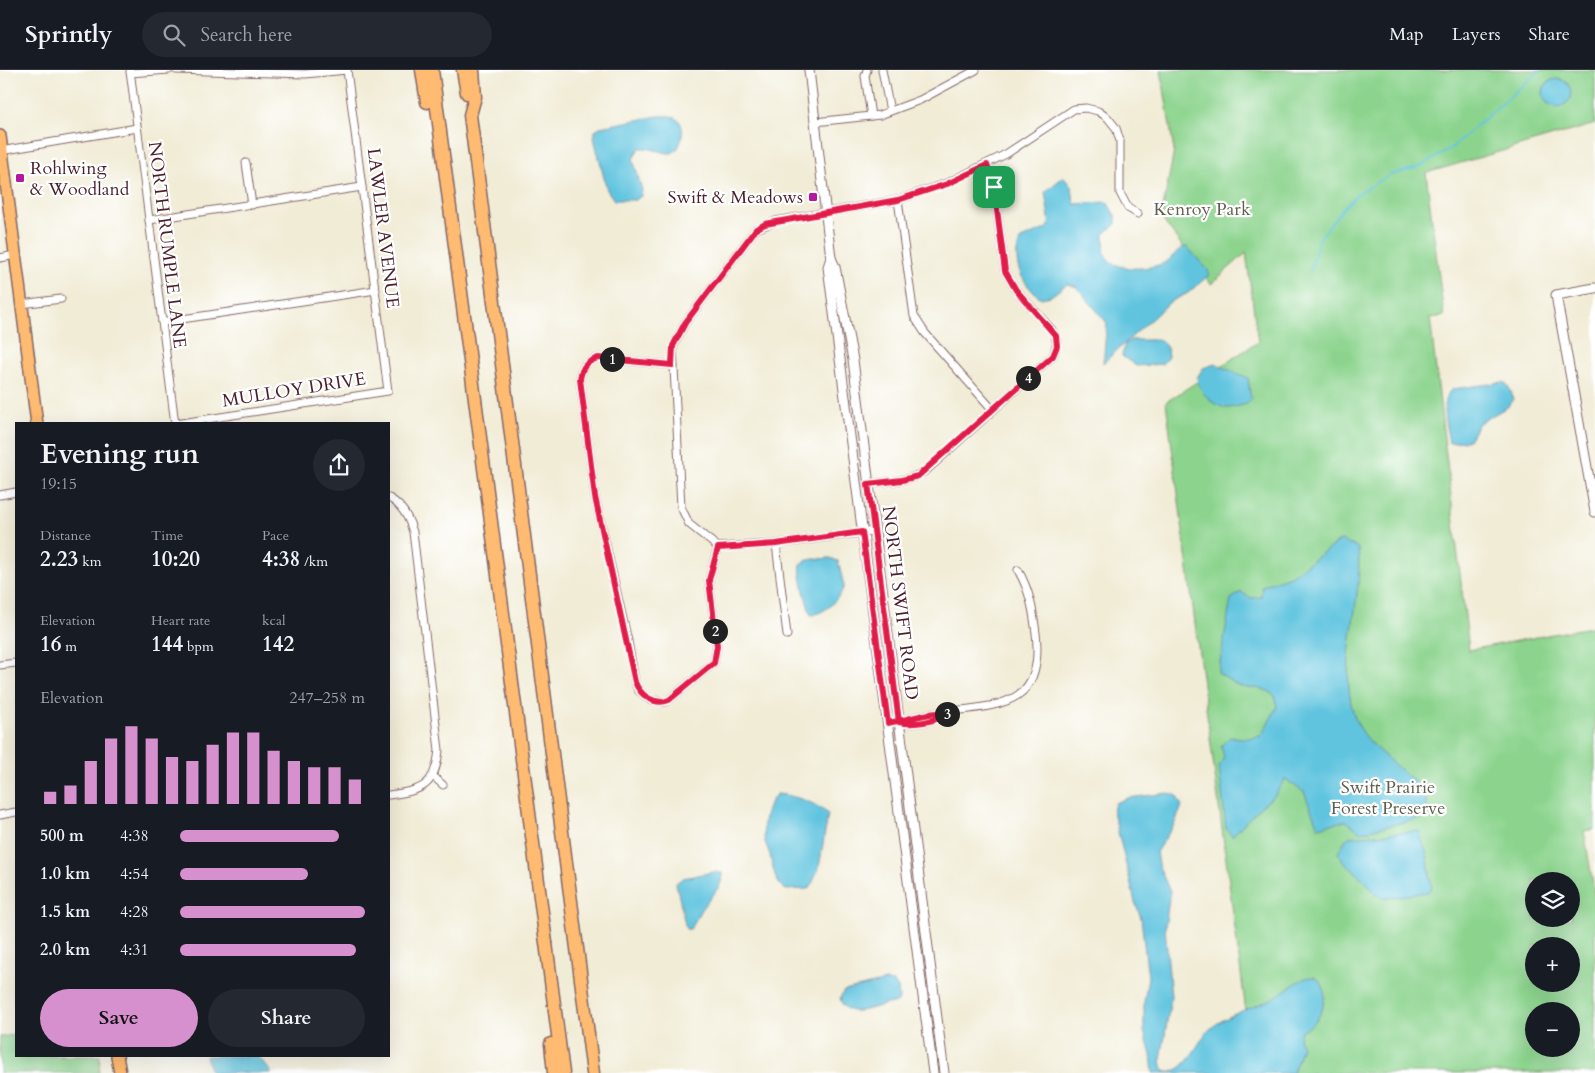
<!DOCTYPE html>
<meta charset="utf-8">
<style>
body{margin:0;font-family:Cardo,serif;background:#242831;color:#f1f3f6;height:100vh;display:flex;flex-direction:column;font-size:19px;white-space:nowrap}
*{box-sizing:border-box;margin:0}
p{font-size:16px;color:#9ea1a6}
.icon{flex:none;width:28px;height:28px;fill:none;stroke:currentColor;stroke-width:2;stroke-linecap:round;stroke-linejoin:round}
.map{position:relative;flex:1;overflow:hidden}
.details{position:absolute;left:15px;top:352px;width:375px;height:635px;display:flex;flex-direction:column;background:#171b24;border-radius:0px;box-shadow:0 5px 20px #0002}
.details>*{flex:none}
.fabs{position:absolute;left:1525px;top:802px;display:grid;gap:10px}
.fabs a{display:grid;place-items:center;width:55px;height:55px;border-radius:50%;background:#171b24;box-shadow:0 5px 20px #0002;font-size:25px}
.pin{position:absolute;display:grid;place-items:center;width:42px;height:42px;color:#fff;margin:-21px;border-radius:10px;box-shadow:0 2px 8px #0006}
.km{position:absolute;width:25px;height:25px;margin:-12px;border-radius:50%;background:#222;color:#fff;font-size:14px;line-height:25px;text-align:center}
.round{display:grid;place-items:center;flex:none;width:52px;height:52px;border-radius:26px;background:#242831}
.head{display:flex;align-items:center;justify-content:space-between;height:85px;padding:0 25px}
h1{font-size:28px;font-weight:800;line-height:38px}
.metrics{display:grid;grid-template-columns:repeat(3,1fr);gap:8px;height:85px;padding:5px 25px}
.metrics div{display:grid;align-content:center}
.metrics b{font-size:21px;font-weight:800}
.metrics small{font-size:14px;font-weight:400}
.metrics p{font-size:14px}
.chart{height:140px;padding:10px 25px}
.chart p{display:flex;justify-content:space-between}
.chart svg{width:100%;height:90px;margin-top:5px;stroke:#d690ce;stroke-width:6}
.button{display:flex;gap:10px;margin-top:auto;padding:10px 25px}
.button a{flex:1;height:58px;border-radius:30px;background:#d690ce;color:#111;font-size:20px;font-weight:800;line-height:58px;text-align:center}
.button a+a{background:#242831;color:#f1f3f6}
ul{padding:0 25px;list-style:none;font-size:16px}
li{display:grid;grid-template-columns:80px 60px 1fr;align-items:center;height:38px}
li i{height:12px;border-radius:6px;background:#d690ce}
header{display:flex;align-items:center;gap:30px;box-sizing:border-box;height:70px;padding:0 25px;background:#171b24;border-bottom:1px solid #363941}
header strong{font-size:24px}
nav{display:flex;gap:28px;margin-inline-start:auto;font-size:18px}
.search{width:350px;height:45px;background:#242831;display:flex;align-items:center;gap:12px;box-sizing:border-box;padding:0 18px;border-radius:28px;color:#9ea1a6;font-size:19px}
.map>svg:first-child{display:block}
.green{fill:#8cd48e;stroke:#6b7a5c;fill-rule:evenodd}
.water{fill:#61c4df;stroke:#567285}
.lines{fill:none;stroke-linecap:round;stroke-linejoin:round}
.stream{stroke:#61c4df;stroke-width:2}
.minor-casing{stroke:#846767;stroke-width:9}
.tertiary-casing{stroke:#846767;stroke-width:11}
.primary-casing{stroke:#846767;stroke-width:14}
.motorway-casing{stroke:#846767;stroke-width:15}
.minor{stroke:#fff;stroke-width:7}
.tertiary{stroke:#fff;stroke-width:9}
.primary{stroke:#febb71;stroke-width:11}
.motorway{stroke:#febb71;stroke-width:12}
.route-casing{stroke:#fff;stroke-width:10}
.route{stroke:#e11d48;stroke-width:6}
.poi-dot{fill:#b5179e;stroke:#fff;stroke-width:2}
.labels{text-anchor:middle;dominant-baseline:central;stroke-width:4.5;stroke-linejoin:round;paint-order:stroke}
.poi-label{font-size:18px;fill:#4a1f2b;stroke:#fff;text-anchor:start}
.park-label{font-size:18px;fill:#615e4e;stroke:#fff}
.street-label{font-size:18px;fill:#4a1f2b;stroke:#fff}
</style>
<header>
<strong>Sprintly</strong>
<div class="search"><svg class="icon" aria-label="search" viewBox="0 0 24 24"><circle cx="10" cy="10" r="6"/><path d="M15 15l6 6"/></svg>Search here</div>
<nav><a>Map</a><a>Layers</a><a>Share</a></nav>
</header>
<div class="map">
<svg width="1595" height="1003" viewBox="0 0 1595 1003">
<rect width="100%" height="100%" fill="#fff"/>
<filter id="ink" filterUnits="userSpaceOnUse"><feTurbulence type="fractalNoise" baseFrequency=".02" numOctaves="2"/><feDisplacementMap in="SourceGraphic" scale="10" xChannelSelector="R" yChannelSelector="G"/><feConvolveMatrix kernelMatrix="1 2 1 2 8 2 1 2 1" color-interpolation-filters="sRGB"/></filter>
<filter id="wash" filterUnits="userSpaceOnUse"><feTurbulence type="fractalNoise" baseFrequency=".0096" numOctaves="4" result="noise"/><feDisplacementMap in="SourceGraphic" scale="20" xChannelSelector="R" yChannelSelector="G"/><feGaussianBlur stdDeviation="1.12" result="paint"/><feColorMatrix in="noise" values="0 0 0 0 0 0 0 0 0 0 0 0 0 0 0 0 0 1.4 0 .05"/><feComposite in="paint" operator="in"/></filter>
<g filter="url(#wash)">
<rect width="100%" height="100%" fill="#f1ecd6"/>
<g class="green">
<path d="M1161 0H1595V54L1426 103 1444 246 1430 248 1469 580 1595 556V759L1584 761 1595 826V1003H1254L1166 332 1258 272 1246 183 1211 214 1161 148 1174 81ZM1534 811H1571V849H1534ZM1534 876H1571V914H1534ZM1534 941H1571V979H1534Z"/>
<polygon points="14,965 16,966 16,986 100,986 99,1003 0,1003 0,967"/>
</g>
<g class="water">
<circle cx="1557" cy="23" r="14"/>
<path d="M658 46C664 46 672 45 677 49 687 55 682 81 671 83 665 84 651 77 639 78L633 89 642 120 641 126 635 130H614L607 120 594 68 595 61 600 57Z"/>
<path d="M1063 107 1072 116 1074 134 1107 132 1116 147V154L1104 164C1104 170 1104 178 1105 184 1112 203 1152 200 1166 192 1173 188 1178 177 1187 177L1208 200 1209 205 1188 223 1170 232 1103 293 1107 253 1077 217 1067 214 1051 226 1041 228C1022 215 1010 190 1021 169L1045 159 1050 154 1045 122Z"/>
<polygon points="1131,270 1161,270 1167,278 1168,287 1162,294 1136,296 1122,286 1125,274"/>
<path d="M1215 294 1248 308 1251 329 1247 334C1242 335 1233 338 1227 338 1213 336 1199 322 1197 308L1203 298Z"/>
<path d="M1503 312C1510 317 1512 322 1513 330L1509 336 1479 353 1469 370 1449 373C1447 357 1437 329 1453 319Z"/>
<path d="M1341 470 1358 478C1364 533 1337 590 1354 645 1361 667 1384 686 1401 700 1409 707 1420 714 1425 725 1427 731 1426 741 1427 747L1361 762 1346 751 1318 757 1304 722 1285 709 1275 725 1258 739 1232 766 1226 758 1219 697 1224 687 1221 676 1230 667 1243 669 1261 666 1277 637 1275 626C1261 614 1253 621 1240 616 1232 613 1225 607 1218 603L1231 529 1241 522 1251 528 1261 527 1262 516 1290 506Z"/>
<path d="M819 489 830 488 838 491 844 516C840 528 825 544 811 545 808 538 798 501 801 495 805 489 813 489 819 489Z"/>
<path d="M1168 723 1176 725 1182 736 1174 755 1156 782 1158 794 1170 822 1165 857 1171 927 1161 990 1163 1000 1167 1002C1189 1002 1197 970 1211 958 1227 945 1249 939 1267 931 1281 925 1291 914 1306 908 1330 899 1333 949 1301 961L1299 968 1302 977 1293 1003H1153L1151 985 1144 961V932L1148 907 1141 848 1135 832 1113 741 1115 733 1128 728Z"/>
<path d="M777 724C793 725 817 733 828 744L819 798 810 818 807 819 786 820C775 813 774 801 771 789 770 782 765 775 764 767 762 753 766 734 777 724Z"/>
<path d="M1419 761 1427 785 1432 817 1428 822 1388 828 1375 825C1367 807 1347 800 1338 783L1345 770 1349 767Z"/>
<path d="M713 802 722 803C724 817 707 830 700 841 697 847 694 854 690 859H686L676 813 683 808Z"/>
<path d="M886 911 893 912 898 917 899 929 897 933C877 932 847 955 840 928L844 921Z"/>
<polygon points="206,986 258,986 272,1003 211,1003"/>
</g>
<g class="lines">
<polyline class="stream" points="1310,202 1319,169 1344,137 1359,123 1390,105 1417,98 1449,80 1540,0"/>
</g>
</g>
<g filter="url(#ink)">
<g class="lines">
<g class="minor-casing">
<g id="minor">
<polyline points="130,0 175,354"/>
<polyline points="176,0 305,4 347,0"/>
<polyline points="867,0 865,6 871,46"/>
<polyline points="882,0 890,41"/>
<polyline points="130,3 169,0"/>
<polyline points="815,52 880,45 920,30 976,0"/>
<polyline points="0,81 137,58"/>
<polyline points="246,93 252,135"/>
<polyline points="898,130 914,246 925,263 993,340"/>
<polyline points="149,150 362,117"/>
<polyline points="0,188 15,185"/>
<polyline points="21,234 61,229"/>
<polyline points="162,252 376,220"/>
<path d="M672 295 598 288C586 292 582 297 580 309L595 427 628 571 635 612 638 620 650 630 665 632 669 630 714 593 717 576 709 510 718 477"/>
<polyline points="175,354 388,321 347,0"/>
<path d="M868 414C889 411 909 412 927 400L1053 286C1057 275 1058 270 1052 260L1016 220 1005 201 994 117 987 95"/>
<polyline points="0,425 16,422"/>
<path d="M389 428C402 435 409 448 413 462L439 680C435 717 423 720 389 725"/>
<polyline points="874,461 776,474 718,477 689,454 681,437 673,277 685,253 756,159 776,151 898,130 947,113 1006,84 1074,39 1086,38 1098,41 1108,48 1116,58 1120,71 1120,123 1128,138 1138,144"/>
<polyline points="776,474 787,565"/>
<polyline points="0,595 16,593"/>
<path d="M899 652C913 655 938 652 949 642"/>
<path d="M888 653C904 651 919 645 936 643 995 635 1045 640 1036 563 1033 540 1030 521 1018 500"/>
<polyline points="434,707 443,715"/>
<polyline points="0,745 16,742"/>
</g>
</g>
<g class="tertiary-casing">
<g id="tertiary">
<polyline points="809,0 831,188 835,197 853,290 944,1003"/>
<polyline points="831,188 828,197 933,1003"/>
<polyline points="1595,218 1556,225 1595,442"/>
</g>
</g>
<g class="primary-casing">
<g id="primary">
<polyline points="0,66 37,354"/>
<polyline points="117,986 120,1003"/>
</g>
</g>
<g class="motorway-casing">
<g id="motorway">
<polyline points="422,0 427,32"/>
<polyline points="432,0 563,1003"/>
<polyline points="463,0 467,23"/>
<polyline points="473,0 475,27 470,45 593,1003"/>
<polyline points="551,974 554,1003"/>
</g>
</g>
<use href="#minor" class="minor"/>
<use href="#tertiary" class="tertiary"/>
<use href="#primary" class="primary"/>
<use href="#motorway" class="motorway"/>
</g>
</g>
<g class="lines" filter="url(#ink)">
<g class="route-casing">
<path id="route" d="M994 117 987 95 947 114 898 130 765 154 756 159 685 253 673 276 672 295 598 288C586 292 582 297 580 309L595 427 635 612C640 625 654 636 669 630L714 593 717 576 709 510 718 478 776 474 862 462 888 653C908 650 927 642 949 642 938 652 913 655 899 652L868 414 902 410 918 406 1053 286 1057 276 1056 266 1016 220 1005 201 994 117"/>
</g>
<use href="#route" class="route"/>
</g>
<g class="poi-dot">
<rect x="15" y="103" width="10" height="10" rx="2.5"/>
<rect x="808" y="122" width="10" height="10" rx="2.5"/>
</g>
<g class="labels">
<g class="poi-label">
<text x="30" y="98">Rohlwing<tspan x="30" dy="21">&amp; Woodland</tspan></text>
<text x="803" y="127" text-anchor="end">Swift &amp; Meadows</text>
</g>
<g class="park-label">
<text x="1202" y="139">Kenroy Park</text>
<text x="1388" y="717">Swift Prairie<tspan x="1388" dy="21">Forest Preserve</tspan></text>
</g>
<g class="street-label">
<text transform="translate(383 158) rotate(83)">LAWLER AVENUE</text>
<text transform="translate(167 175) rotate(83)">NORTH RUMPLE LANE</text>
<text transform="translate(294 320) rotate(-9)">MULLOY DRIVE</text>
<text transform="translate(900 533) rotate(83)">NORTH SWIFT ROAD</text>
</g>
</g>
</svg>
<div class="fabs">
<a><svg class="icon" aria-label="layers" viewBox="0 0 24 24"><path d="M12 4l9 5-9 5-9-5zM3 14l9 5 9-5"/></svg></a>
<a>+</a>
<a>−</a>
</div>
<div class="pin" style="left:994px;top:117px;background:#1e9e55"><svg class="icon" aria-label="arrive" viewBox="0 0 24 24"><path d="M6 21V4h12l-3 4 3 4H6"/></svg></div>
<b class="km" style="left:612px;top:289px">1</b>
<b class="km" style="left:715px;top:561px">2</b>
<b class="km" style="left:947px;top:644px">3</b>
<b class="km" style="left:1028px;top:308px">4</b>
<section class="details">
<div class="head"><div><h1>Evening run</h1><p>19:15</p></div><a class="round"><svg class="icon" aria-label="share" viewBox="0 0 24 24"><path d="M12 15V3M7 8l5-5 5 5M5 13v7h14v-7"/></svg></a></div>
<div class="metrics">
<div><p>Distance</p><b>2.23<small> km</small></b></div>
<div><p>Time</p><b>10:20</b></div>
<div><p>Pace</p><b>4:38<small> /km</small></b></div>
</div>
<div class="metrics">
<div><p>Elevation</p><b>16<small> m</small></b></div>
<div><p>Heart rate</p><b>144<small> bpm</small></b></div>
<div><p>kcal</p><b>142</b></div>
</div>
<div class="chart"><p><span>Elevation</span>247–258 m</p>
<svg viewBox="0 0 160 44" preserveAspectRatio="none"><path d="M5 44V38M15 44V35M25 44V23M35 44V12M45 44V6M55 44V12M65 44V21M75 44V23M85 44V15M95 44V9M105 44V9M115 44V18M125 44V23M135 44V26M145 44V26M155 44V32"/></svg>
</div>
<ul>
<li><b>500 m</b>4:38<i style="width:86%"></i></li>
<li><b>1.0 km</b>4:54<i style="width:69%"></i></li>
<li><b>1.5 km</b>4:28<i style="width:100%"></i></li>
<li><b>2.0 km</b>4:31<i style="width:95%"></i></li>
</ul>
<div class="button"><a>Save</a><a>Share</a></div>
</section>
</div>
